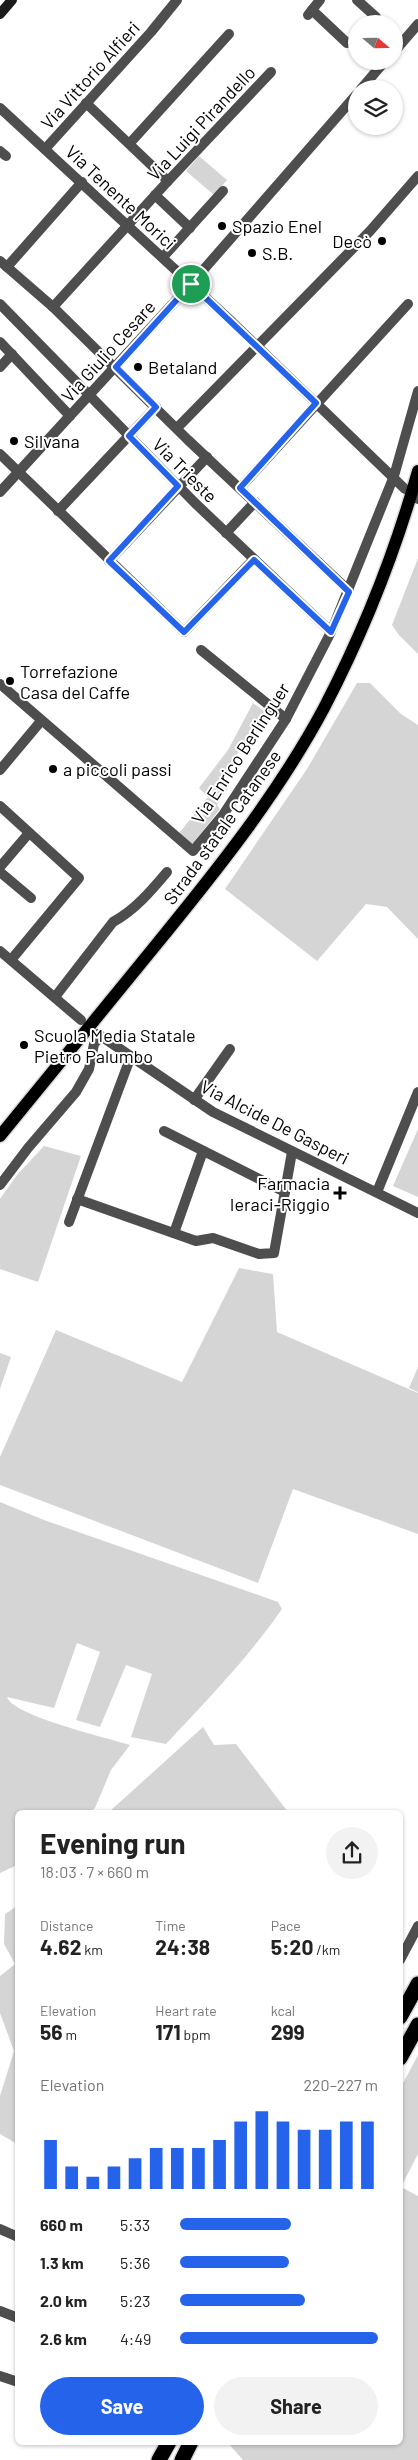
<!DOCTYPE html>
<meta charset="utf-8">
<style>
body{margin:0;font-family:Barlow,sans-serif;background:#f2f2f2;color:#222;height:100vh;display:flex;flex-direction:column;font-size:19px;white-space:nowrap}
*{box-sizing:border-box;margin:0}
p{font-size:16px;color:#767676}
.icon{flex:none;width:28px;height:28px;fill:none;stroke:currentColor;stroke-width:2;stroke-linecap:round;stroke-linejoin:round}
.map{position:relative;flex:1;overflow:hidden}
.side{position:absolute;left:15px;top:1810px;width:388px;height:635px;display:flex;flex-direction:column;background:#fff;border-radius:8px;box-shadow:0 1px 4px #0004}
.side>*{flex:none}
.needle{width:32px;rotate:110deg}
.controls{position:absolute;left:348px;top:15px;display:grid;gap:10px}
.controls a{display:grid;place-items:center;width:55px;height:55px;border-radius:50%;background:#fff;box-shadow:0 1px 4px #0004;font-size:25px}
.pin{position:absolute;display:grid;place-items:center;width:42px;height:42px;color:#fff;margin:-21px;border:2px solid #fff;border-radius:50%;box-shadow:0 1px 5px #0007}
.round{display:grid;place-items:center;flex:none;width:52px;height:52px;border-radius:26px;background:#f2f2f2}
.summary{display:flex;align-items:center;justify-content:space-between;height:85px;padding:0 25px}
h1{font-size:28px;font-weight:700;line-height:38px}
.figures{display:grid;grid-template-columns:repeat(3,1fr);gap:8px;height:85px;padding:5px 25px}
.figures div{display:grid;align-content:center}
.figures b{font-size:21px;font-weight:700}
.figures small{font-size:14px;font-weight:400}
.figures p{font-size:14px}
.chart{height:140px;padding:10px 25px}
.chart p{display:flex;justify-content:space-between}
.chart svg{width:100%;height:90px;margin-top:5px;stroke:#2563eb;stroke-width:6}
.primary-button{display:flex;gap:10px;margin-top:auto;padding:10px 25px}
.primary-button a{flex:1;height:58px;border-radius:30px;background:#2563eb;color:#fff;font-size:20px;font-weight:700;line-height:58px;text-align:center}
.primary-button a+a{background:#f2f2f2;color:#222}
ul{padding:0 25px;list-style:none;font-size:16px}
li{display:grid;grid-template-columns:80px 60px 1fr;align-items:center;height:38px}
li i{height:12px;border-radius:6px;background:#2563eb}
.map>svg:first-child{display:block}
.green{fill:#d5d5d5}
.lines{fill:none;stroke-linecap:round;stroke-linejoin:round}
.primary-casing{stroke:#dbdbdb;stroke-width:15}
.motorway-casing{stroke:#dbdbdb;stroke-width:18}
.minor{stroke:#4e4e4e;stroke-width:10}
.tertiary{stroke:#4e4e4e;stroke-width:10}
.secondary{stroke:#1b1b1b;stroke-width:10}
.primary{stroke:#000;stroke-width:12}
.motorway{stroke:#000;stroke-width:15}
.route-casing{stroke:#fff;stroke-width:10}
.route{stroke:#2563eb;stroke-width:6}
.poi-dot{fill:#000;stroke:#fff;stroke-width:2}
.labels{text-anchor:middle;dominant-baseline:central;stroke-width:4;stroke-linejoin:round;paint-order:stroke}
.street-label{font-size:18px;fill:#000;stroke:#fff}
.poi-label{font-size:18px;fill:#000;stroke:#fff;text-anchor:start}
</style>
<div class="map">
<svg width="418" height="2460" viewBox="0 0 418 2460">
<rect width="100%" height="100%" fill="#fff"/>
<g class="green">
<polygon points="199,156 227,180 214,195 186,171"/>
<polygon points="418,558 418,654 399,635 392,625"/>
<polygon points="357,683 370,683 401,714 418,725 418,939 387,907 366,904 317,961 225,889 307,769"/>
<polygon points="253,703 267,713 269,721 266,728 258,722 220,781 228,788 217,805 220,809 193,843 183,843 176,837 208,797 199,788 228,750"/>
<polygon points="418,1129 418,1197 393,1186"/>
<polygon points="44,1146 81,1156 38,1282 0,1269 0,1199 17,1175"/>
<polygon points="239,1268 273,1274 277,1332 418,1393 418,1534 293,1489 258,1583 0,1485 0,1457 56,1330 182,1382"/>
<polygon points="0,1353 11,1357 0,1389"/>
<polygon points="418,1367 418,1392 409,1388"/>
<path d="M0 1502 44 1520 278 1602 282 1609C248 1658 207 1700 166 1744L131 1737 152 1674 126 1665 100 1727 76 1720 100 1652 77 1643 54 1708 7 1697C13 1716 108 1738 130 1745L111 1770 95 1808 90 1812H18L17 1865 0 1873Z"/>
<polygon points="203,1727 214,1745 236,1744 288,1812 109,1812"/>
<polygon points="17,1906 17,2144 0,2134 0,2096 14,2051 0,2013 0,1976 15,1964 4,1944 5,1914"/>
<polygon points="418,2055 418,2154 401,2187 418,2196 418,2460 243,2460 228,2443 400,2442 400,2089"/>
</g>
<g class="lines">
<g class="primary-casing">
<path id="primary" d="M0 1136C50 1074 101 1013 151 951 214 874 277 796 324 708 363 633 395 553 418 471"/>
</g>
<g class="motorway-casing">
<g id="motorway">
<polyline points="400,2017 418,1984"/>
<polyline points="400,2058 418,2025"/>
<polyline points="159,2460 169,2442"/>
<polyline points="182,2460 191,2442"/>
</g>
</g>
<g class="minor">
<polyline points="357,0 376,17"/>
<polyline points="312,10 347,43"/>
<polyline points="308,15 320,0"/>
<polyline points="86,103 168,181"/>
<polyline points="0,108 232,322 405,489"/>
<polyline points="130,143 229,34"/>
<polyline points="45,149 151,32 177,0"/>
<polyline points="0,151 6,156"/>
<polyline points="155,195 190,228"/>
<polyline points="163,257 223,191"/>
<polyline points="0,261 53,307 188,440 349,591"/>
<polyline points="7,267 82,182"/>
<polyline points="0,304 195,503 331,632"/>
<polyline points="53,307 168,181 271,72"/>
<polyline points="0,342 70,416"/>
<polyline points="0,367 12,354"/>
<polyline points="177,428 370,231 418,176"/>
<polyline points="0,454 184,632 253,560"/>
<polyline points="240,488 408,304"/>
<polyline points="417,498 418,499"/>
<polyline points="58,511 156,407"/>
<polyline points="226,533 255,502"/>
<polyline points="109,561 207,457"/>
<polyline points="201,650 286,719"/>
<polyline points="0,684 193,851 223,815 286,719 331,632 394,476 418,391"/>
<polyline points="0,770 41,721"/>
<polyline points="0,806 79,878 11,960"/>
<polyline points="0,867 29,833"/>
<polyline points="0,872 31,898"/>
<path d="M55 997 113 922C135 910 151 891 167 872"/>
<polyline points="194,1100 230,1049"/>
<polyline points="164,1131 285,1192"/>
<polyline points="0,1185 28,1148 76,1092 89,1069 94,1044 101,1036"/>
<polyline points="377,1192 418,1092"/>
<polyline points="77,1199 196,1241 213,1238 259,1254 274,1253 292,1152"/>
<polyline points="69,1222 131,1056"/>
<polyline points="174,1233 203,1151"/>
<polyline points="400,1960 418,1926"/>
<polyline points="0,2229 18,2237"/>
<polyline points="0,2311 18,2318"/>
<polyline points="0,2376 18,2382"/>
</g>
<g class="tertiary">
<polyline points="394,52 418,24"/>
<polyline points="361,89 385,61"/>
<polyline points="0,492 191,284 356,95"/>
<polyline points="0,951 81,1020"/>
<polyline points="98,1034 213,1112 418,1213"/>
</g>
<polyline class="secondary" points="0,14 12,0"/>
<use href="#primary" class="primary"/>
<use href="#motorway" class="motorway"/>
</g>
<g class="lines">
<g class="route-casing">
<polygon id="route" points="191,284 316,403 240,488 349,592 331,632 254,560 184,632 109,561 178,486 129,436 156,407 116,367"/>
</g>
<use href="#route" class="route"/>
</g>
<g class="poi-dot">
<circle cx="222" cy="226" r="5"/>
<circle cx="382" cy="241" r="5"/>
<circle cx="252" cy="253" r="5"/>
<circle cx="138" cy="367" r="5"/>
<circle cx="14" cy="441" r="5"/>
<circle cx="10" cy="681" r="5"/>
<circle cx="53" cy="769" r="5"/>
<circle cx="24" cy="1045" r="5"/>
<path d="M337.5 1185.5h5v5h5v5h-5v5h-5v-5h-5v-5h5z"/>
</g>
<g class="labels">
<g class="street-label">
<text transform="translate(90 75) rotate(-48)">Via Vittorio Alfieri</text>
<text transform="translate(201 123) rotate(-47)">Via Luigi Pirandello</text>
<text transform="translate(121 197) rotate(43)">Via Tenente Morici</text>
<text transform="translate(108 351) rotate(-48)">Via Giulio Cesare</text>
<text transform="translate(185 470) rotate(45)">Via Trieste</text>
<text transform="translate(240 753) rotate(-57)">Via Enrico Berlinguer</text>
<text transform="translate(222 827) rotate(-54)">Strada statale Catanese</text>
<text transform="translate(275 1122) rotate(27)">Via Alcide De Gasperi</text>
</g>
<g class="poi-label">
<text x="232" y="226">Spazio Enel</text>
<text x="372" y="241" text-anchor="end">Decò</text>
<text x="262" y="253">S.B.</text>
<text x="148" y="367">Betaland</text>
<text x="24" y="441">Silvana</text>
<text x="20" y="671">Torrefazione<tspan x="20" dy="21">Casa del Caffe</tspan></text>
<text x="63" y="769">a piccoli passi</text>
<text x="34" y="1035">Scuola Media Statale<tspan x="34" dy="21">Pietro Palumbo</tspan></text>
<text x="330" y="1183" text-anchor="end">Farmacia<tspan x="330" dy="21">Ieraci-Riggio</tspan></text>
</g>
</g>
</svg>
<div class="controls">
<a><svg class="needle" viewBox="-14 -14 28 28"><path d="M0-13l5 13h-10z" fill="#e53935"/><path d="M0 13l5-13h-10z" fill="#767676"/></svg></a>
<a><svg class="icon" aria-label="layers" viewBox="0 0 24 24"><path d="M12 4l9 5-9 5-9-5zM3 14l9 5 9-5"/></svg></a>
</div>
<div class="pin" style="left:191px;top:284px;background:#1e9e55"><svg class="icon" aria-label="arrive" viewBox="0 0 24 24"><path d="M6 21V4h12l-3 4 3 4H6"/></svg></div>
<section class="side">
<div class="summary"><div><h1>Evening run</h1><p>18:03 · 7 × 660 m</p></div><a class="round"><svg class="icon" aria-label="share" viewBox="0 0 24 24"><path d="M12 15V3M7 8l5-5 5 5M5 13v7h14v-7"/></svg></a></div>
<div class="figures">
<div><p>Distance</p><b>4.62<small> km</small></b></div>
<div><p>Time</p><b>24:38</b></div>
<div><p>Pace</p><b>5:20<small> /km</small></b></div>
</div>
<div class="figures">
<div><p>Elevation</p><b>56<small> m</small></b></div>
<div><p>Heart rate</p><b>171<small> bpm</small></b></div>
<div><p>kcal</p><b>299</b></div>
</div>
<div class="chart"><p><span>Elevation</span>220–227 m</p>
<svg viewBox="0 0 160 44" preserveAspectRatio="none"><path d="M5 44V20M15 44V33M25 44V38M35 44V33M45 44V29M55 44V24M65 44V24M75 44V24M85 44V20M95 44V11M105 44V6M115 44V11M125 44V15M135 44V15M145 44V11M155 44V11"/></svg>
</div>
<ul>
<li><b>660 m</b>5:33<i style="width:56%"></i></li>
<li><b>1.3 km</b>5:36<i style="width:55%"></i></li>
<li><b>2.0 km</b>5:23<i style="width:63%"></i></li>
<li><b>2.6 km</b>4:49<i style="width:100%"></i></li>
</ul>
<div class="primary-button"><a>Save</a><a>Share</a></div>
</section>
</div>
